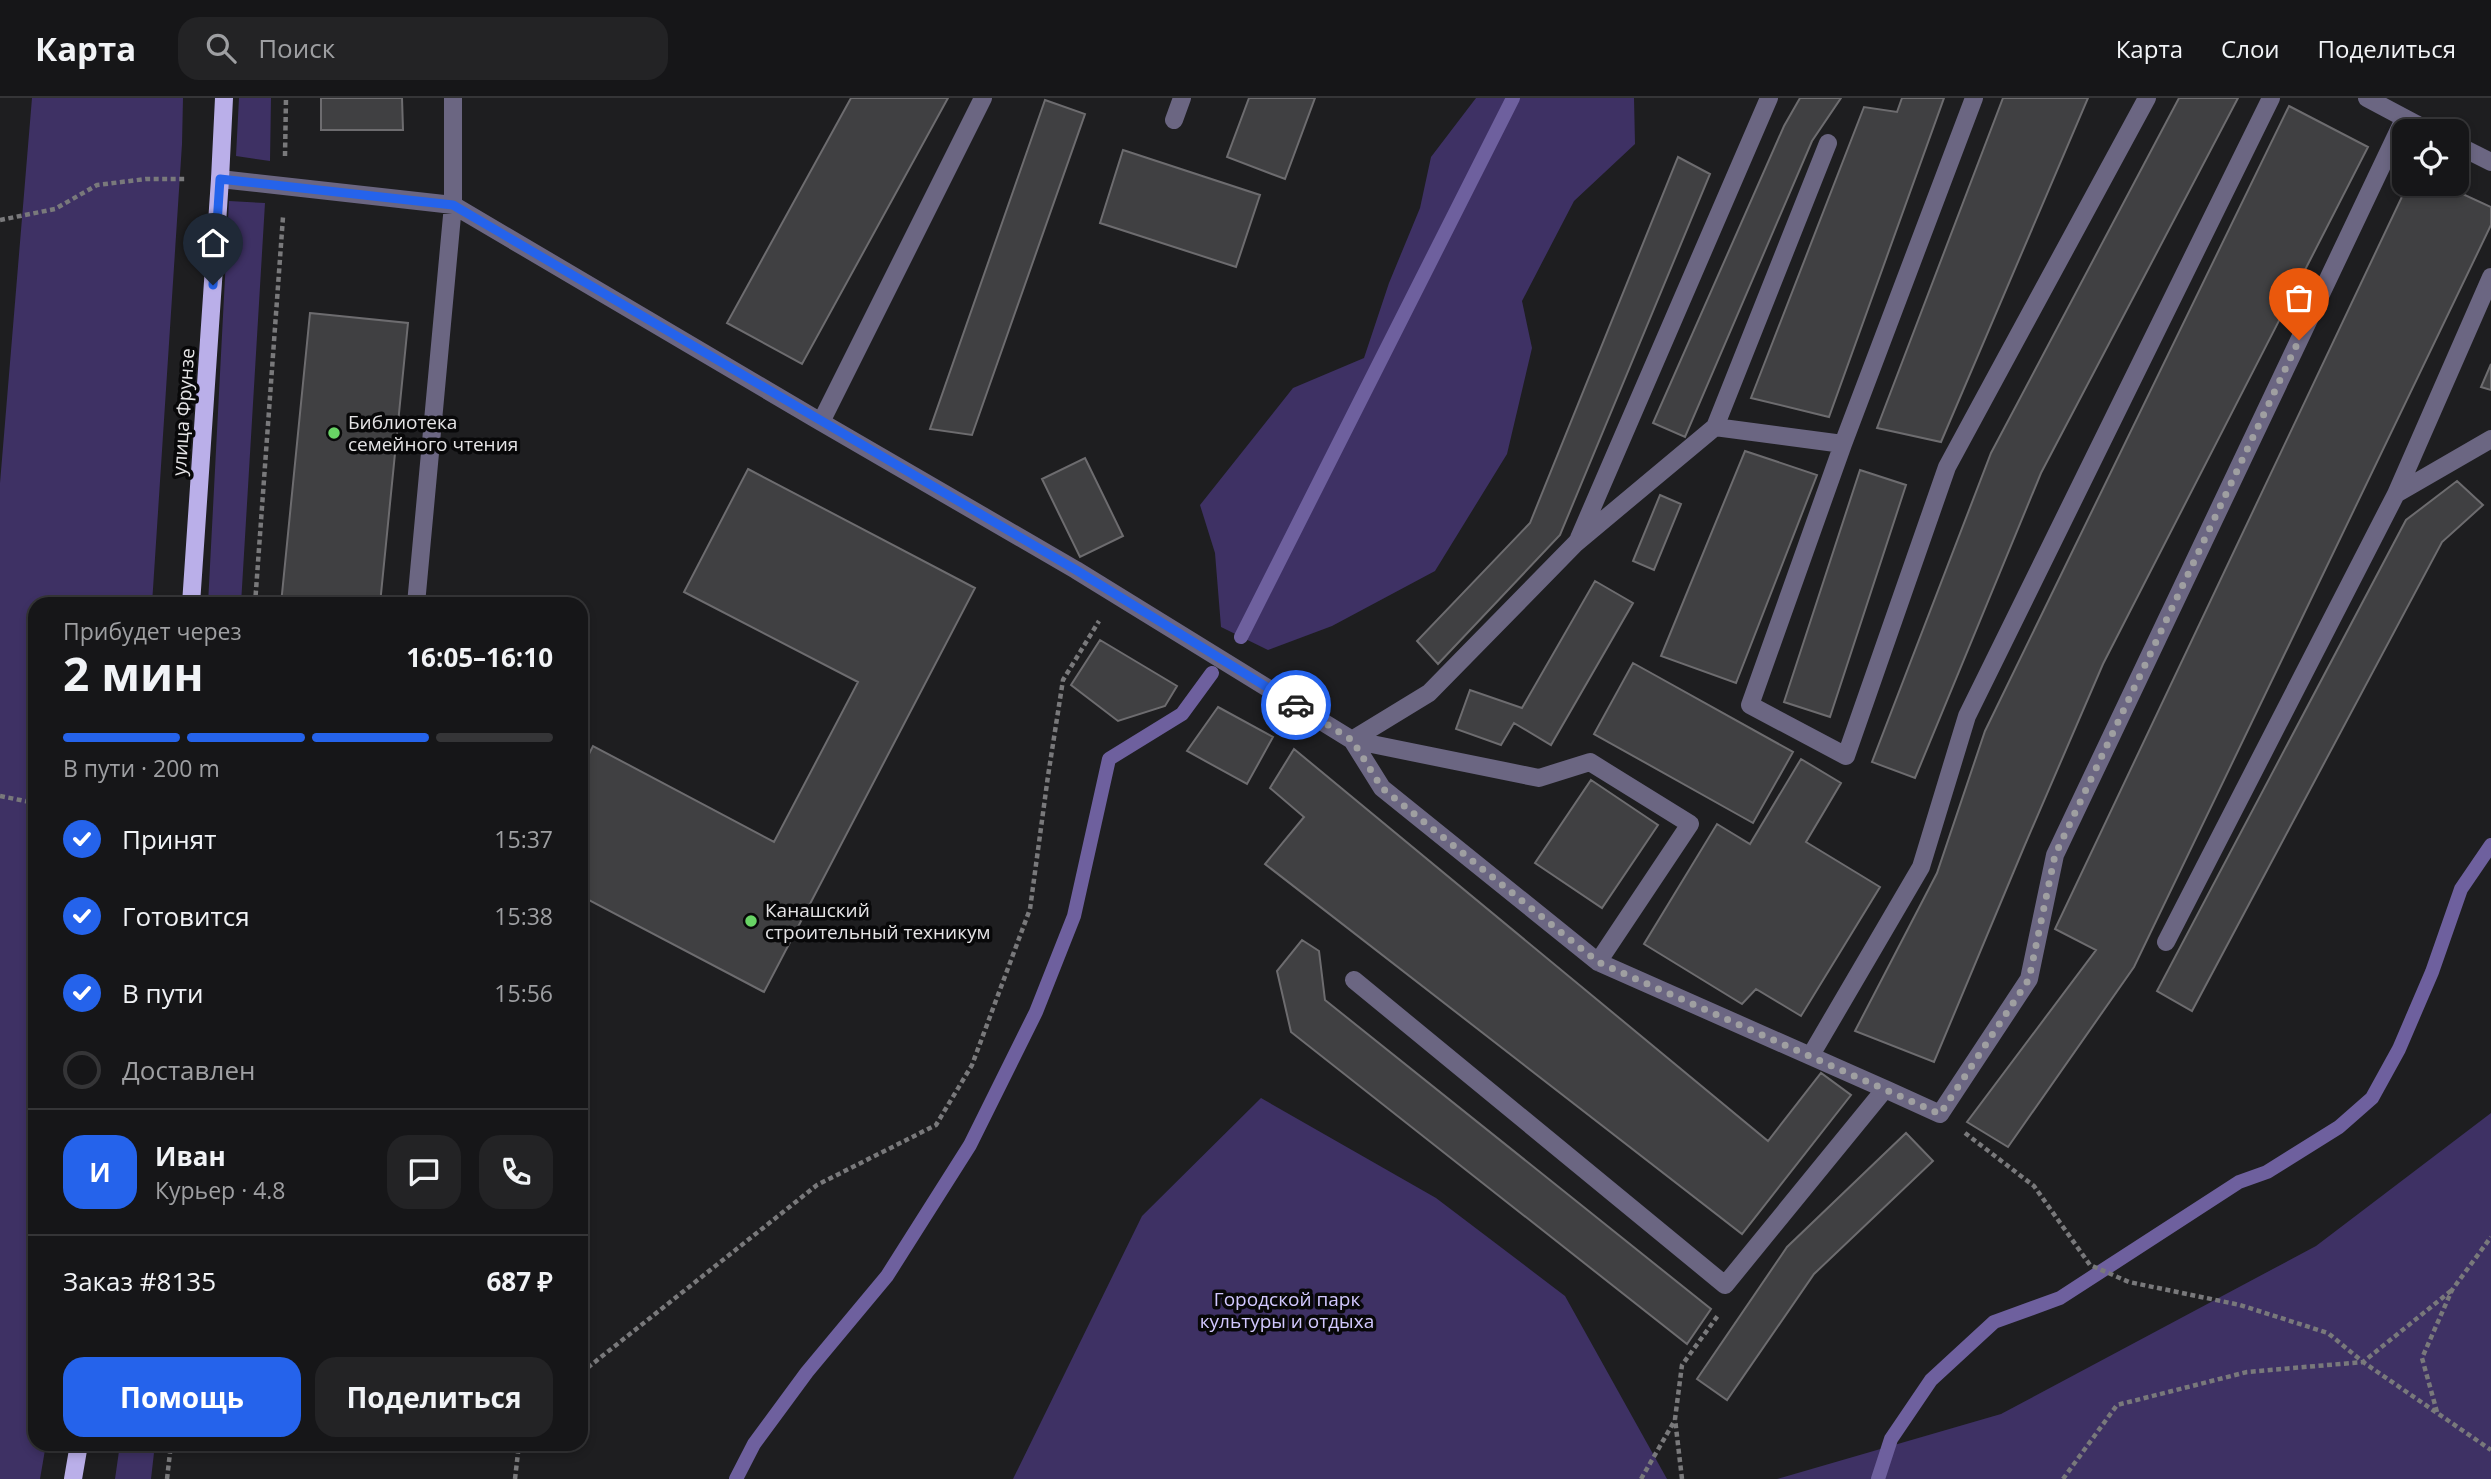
<!DOCTYPE html>
<html lang="ru">
<head>
<meta charset="utf-8">
<style>
  body { margin:0; font-family:"Open Sans",sans-serif; background:#232325; color:#f1f3f6; height:100vh; display:flex; flex-direction:column; font-size:26px; white-space:nowrap }
  * { box-sizing:border-box; margin:0 }
  p { font-size:23px; color:#9e9fa2 }
  .icon { flex:none; width:38px; height:38px; fill:none; stroke:currentColor; stroke-width:2; stroke-linecap:round; stroke-linejoin:round }
  .map { position:relative; flex:1; overflow:hidden }
  .panel { position:absolute; left:28px; top:499px; width:560px; height:854px; display:flex; flex-direction:column; background:#161618; border-radius:21px; box-shadow:0 4px 10px #0003,0 0 0 2px #353537 }
  .panel>* { flex:none }
  .fabs { position:absolute; left:2392px; top:21px; display:grid; gap:14px }
  .fabs a { display:grid; place-items:center; width:77px; height:77px; border-radius:14px; background:#161618; box-shadow:0 4px 10px #0003,0 0 0 2px #353537; font-size:35px }
  .pin { position:absolute; display:grid; place-items:center; width:60px; height:60px; color:#fff; margin:-72px -30px; border-radius:50% 50% 50% 0; rotate:-45deg; box-shadow:0 0 7px #0007 }
  .pin .icon { rotate:45deg }
  .courier { position:absolute; display:grid; place-items:center; width:70px; height:70px; margin:-35px; border:5px solid #2563eb; border-radius:50%; background:#fff; color:#222; box-shadow:0 2px 9px #0007 }
  .headline em { font-style:normal; font-weight:700 }
  .headline div { display:flex; flex-direction:column-reverse }
  .headline { display:flex; align-items:center; justify-content:space-between; height:119px; padding:0 35px }
  h1 { font-size:46px; font-weight:700; line-height:52px }
  .bar { display:grid; grid-template-columns:repeat(4,1fr); gap:10px 7px; align-content:center; height:84px; padding:0 35px }
  .bar i { height:9px; border-radius:5px; background:#353537 }
  .bar .selected { background:#2563eb }
  .bar p { grid-column:span 4 }
  .line { display:flex; align-items:center; gap:18px; padding:0 35px; border-top:2px solid #353537 }
  .line div { flex:1 }
  .round { display:grid; place-items:center; flex:none; width:74px; height:74px; border-radius:21px; background:#232325 }
  ol { padding:0 35px; list-style:none }
  li { display:flex; align-items:center; gap:21px; height:77px }
  li p { margin-inline-start:auto }
  li .icon { padding:7px; border-radius:50%; background:#2563eb; color:#fff; stroke-width:4 }
  li:last-child { color:#9e9fa2 }
  li i { width:38px; height:38px; border:4px solid #353537; border-radius:50% }
  .button { display:flex; gap:14px; margin-top:auto; padding:14px 35px }
  .button a { flex:1; height:80px; border-radius:21px; background:#2563eb; color:#fff; font-size:28px; font-weight:700; line-height:80px; text-align:center }
  .button a+a { background:#232325; color:#f1f3f6 }
  header { display:flex; align-items:center; gap:42px; box-sizing:border-box; height:98px; padding:0 35px; background:#161618; border-bottom:2px solid #353537 }
  header strong { font-size:33px }
  nav { display:flex; gap:38px; margin-inline-start:auto; font-size:24px }
  .search { width:490px; height:63px; background:#232325; display:flex; align-items:center; gap:18px; box-sizing:border-box; padding:0 24px; border-radius:21px; color:#9e9fa2; font-size:26px }
  .map>svg:first-child { display:block }
</style>
</head>
<body>
<header>
<strong>Карта</strong>
<div class="search"><svg class="icon" aria-label="search" viewBox="0 0 24 24"><circle cx="10" cy="10" r="6"/><path d="M15 15l6 6"/></svg>Поиск</div>
<nav><a>Карта</a><a>Слои</a><a>Поделиться</a></nav>
</header>
<div class="map">
<svg width="2491" height="1381" viewBox="0 0 2491 1381">
  <rect width="100%" height="100%" fill="#1e1e20"/>
  <path fill="#3e3164" d="M 32,0 L 183,0 L 182,46 L 152,506 L 35,506 L 35,1346 L 46,1346 L 40,1381 L 0,1381 L 0,385 Z
    M 239,0 L 271,0 L 270,63 L 236,58 Z
    M 1476,0 L 1634,0 L 1635,46 L 1574,103 L 1522,203 L 1532,250 L 1507,356 L 1435,473 L 1332,528 L 1268,552 L 1221,529 L 1215,455 L 1200,407 L 1293,290 L 1364,260 L 1389,185 L 1420,110 L 1431,59 Z
    M 229,103 L 265,105 L 241,506 L 208,506 Z
    M 1261,1000 L 1436,1100 L 1565,1198 L 1667,1381 L 1013,1381 L 1142,1118 Z
    M 2491,1015 L 2491,1381 L 1777,1381 L 2001,1316 L 2316,1148 Z
    M 120,1346 L 155,1346 L 151,1381 L 115,1381 Z"/>
  <g fill="none" stroke-linecap="round" stroke-linejoin="round">
    <path stroke="#6e609e" stroke-width="14" d="M 1241,539 L 1513,0
      M 736,1381 L 754,1346 L 807,1274 L 887,1178 L 970,1047 L 1036,914 L 1074,818 L 1109,661 L 1182,616 L 1212,575
      M 1878,1381 L 1891,1341 L 1931,1282 L 1994,1224 L 2060,1200 L 2239,1084 L 2267,1074 L 2339,1029 L 2372,1000 L 2399,951 L 2432,874 L 2461,791 L 2491,747"/>
  </g>
  <path fill="#404042" stroke="#6d6c6f" stroke-width="2" d="M 321,0 L 402,0 L 403,32 L 321,32 Z
    M 851,0 L 948,0 L 802,266 L 727,225 Z
    M 1249,0 L 1315,0 L 1285,81 L 1227,59 Z
    M 1800,0 L 1841,0 L 1812,43 L 1685,339 L 1653,325 L 1784,28 Z
    M 1902,0 L 1944,0 L 1829,319 L 1751,300 L 1864,9 L 1897,14 Z
    M 2003,0 L 2088,0 L 1941,344 L 1877,330 Z
    M 2179,0 L 2238,0 L 2041,375 L 1915,680 L 1872,664 L 1991,355 Z
    M 1045,2 L 1085,16 L 972,337 L 930,331 Z
    M 2289,8 L 2368,49 L 2103,566 L 2024,749 L 1934,964 L 1855,933 L 1937,775 L 1985,633 Z
    M 1123,52 L 1260,97 L 1236,169 L 1100,125 Z
    M 1678,59 L 1710,76 L 1560,437 L 1438,566 L 1417,543 L 1530,425 Z
    M 2408,86 L 2441,86 L 2491,109 L 2491,127 L 2134,869 L 2008,1049 L 1967,1024 L 2096,852 L 2055,831 Z
    M 310,215 L 408,225 L 380,506 L 281,506 Z
    M 2491,266 L 2491,292 L 2481,289 Z
    M 1745,353 L 1817,377 L 1736,585 L 1661,558 Z
    M 1085,360 L 1123,438 L 1080,459 L 1042,381 Z
    M 748,371 L 975,490 L 764,894 L 581,798 L 581,672 L 593,648 L 774,744 L 858,584 L 684,494 Z
    M 1860,372 L 1906,387 L 1830,619 L 1784,604 Z
    M 2457,383 L 2483,407 L 2442,444 L 2192,913 L 2157,893 L 2406,422 Z
    M 1660,397 L 1681,406 L 1654,472 L 1633,463 Z
    M 1595,483 L 1633,505 L 1551,647 L 1514,625 L 1501,647 L 1456,631 L 1470,592 L 1522,610 Z
    M 1100,542 L 1177,588 L 1165,608 L 1118,623 L 1071,587 Z
    M 1633,565 L 1793,654 L 1753,725 L 1594,636 Z
    M 1218,609 L 1273,639 L 1247,686 L 1187,653 Z
    M 1294,651 L 1768,1043 L 1821,975 L 1851,997 L 1742,1136 L 1265,766 L 1304,719 L 1270,690 Z
    M 1801,661 L 1841,685 L 1806,744 L 1880,789 L 1801,918 L 1756,891 L 1742,906 L 1644,846 L 1717,726 L 1750,746 Z
    M 1591,682 L 1658,727 L 1602,810 L 1535,765 Z
    M 1302,842 L 1319,853 L 1325,902 L 1711,1211 L 1687,1246 L 1291,934 L 1277,873 Z
    M 1906,1035 L 1933,1063 L 1814,1176 L 1727,1302 L 1697,1281 L 1787,1149 Z"/>
  <g fill="none" stroke-linecap="round" stroke-linejoin="round">
    <path stroke="#79797b" stroke-width="4.5" stroke-dasharray="5 3.5" stroke-linecap="butt" d="M 285,58 L 286,0
      M 0,122 L 55,111 L 97,87 L 146,81 L 187,81
      M 255,506 L 283,119
      M 0,698 L 35,705
      M 1965,1035 L 2034,1088 L 2090,1167 L 2129,1184 L 2240,1207 L 2328,1235 L 2363,1264 L 2491,1352
      M 581,1275 L 817,1087 L 936,1027 L 972,967 L 1030,811 L 1048,678 L 1063,582 L 1099,523
      M 2437,1314 L 2422,1260 L 2452,1192 L 2491,1139
      M 167,1381 L 171,1346
      M 515,1381 L 519,1346
      M 1641,1381 L 1675,1322
      M 1682,1381 L 1675,1321 L 1682,1267 L 1719,1216
      M 2063,1381 L 2117,1307 L 2247,1274 L 2363,1264 L 2452,1192"/>
    <path stroke="#6b6682" stroke-width="18" d="M 1974,0 L 1843,346 L 1750,607 L 1846,658 L 1947,369 L 2147,0
      M 2367,0 L 2429,33
      M 1174,22 L 1182,0
      M 2457,47 L 2491,64
      M 220,81 L 453,107 L 821,324 L 983,0
      M 821,324 L 1076,472 L 1352,642 L 1539,680 L 1590,664 L 1690,726 L 1598,864
      M 1715,329 L 1843,346
      M 2396,396 L 2491,179
      M 1579,440 L 1769,0
      M 416,506 L 453,107 L 453,0
      M 1352,642 L 1382,690 L 1598,864 L 1885,991 L 1725,1187 L 1354,882
      M 1352,642 L 1429,595 L 1576,445 L 1715,329 L 1828,45
      M 2166,844 L 2396,396 L 2491,341
      M 1811,957 L 1921,769 L 1967,618 L 2271,0
      M 1885,991 L 1940,1016 L 2029,881 L 2055,757 L 2404,21"/>
    <path stroke="#baafe9" stroke-width="18" d="M 191,506 L 220,81 L 224,0
      M 73,1381 L 79,1346"/>
  </g>
  <g fill="none" stroke-linecap="round" stroke-linejoin="round">
    <path stroke="#9f9fa1" stroke-width="7" stroke-dasharray="0 12.6" d="M 1296,607 L 1352,642 L 1382,690 L 1598,864 L 1940,1016 L 2029,881 L 2055,757 L 2299,242"/>
    <path stroke="#2563eb" stroke-width="9" d="M 213,187 L 220,81 L 453,107 L 1076,472 L 1296,607"/>
  </g>
  <g fill="#68d465" stroke="#080809" stroke-width="2.5">
    <circle cx="334" cy="335" r="7"/>
    <circle cx="751" cy="823" r="7"/>
  </g>
  <g text-anchor="middle" dominant-baseline="central" stroke-width="7" stroke-linejoin="round" paint-order="stroke">
    <g font-size="19" fill="#e5e4e6" stroke="#080809">
      <text transform="translate(183 314) rotate(-86)">улица Фрунзе</text>
    </g>
    <g font-size="19" fill="#e5e4e6" stroke="#080809" text-anchor="start">
      <text x="348" y="324">Библиотека<tspan x="348" dy="22">семейного чтения</tspan></text>
      <text x="765" y="812">Канашский<tspan x="765" dy="22">строительный техникум</tspan></text>
    </g>
    <g font-size="19" fill="#d2c8ff" stroke="#080809">
      <text x="1287" y="1201">Городской парк<tspan x="1287" dy="22">культуры и отдыха</tspan></text>
    </g>
  </g>
</svg>
<div class="fabs">
<a><svg class="icon" aria-label="locate" viewBox="0 0 24 24"><circle cx="12" cy="12" r="6"/><path d="M12 2v4M12 18v4M2 12h4M18 12h4"/></svg></a>
</div>
<div class="pin" style="left:2299px;top:242px;background:#ea580c"><svg class="icon" aria-label="bag" viewBox="0 0 24 24"><path d="M5 8h14l-1 12H6zM9 8a3 3 0 0 1 6 0"/></svg></div>
<div class="pin" style="left:213px;top:187px;background:#1f2937"><svg class="icon" aria-label="home" viewBox="0 0 24 24"><path d="M3 11l9-7 9 7M6 9v11h12V9"/></svg></div>
<div class="courier" style="left:1296px;top:607px"><svg class="icon" aria-label="car" viewBox="0 0 24 24"><path d="M5 17H2v-5l4-1 3-4h7l3 4 3 1v5h-3M9 17h6M6 11h13"/><circle cx="7" cy="17" r="2"/><circle cx="17" cy="17" r="2"/></svg></div>
<section class="panel">
<div class="headline"><div><h1>2 мин</h1><p>Прибудет через</p></div><em>16:05–16:10</em></div>
<div class="bar"><i class="selected"></i><i class="selected"></i><i class="selected"></i><i></i><p>В пути · 200 m</p></div>
<ol>
<li><svg class="icon" aria-label="check" viewBox="0 0 24 24"><path d="M5 12l5 5 9-10"/></svg>Принят<p>15:37</p></li>
<li><svg class="icon" aria-label="check" viewBox="0 0 24 24"><path d="M5 12l5 5 9-10"/></svg>Готовится<p>15:38</p></li>
<li><svg class="icon" aria-label="check" viewBox="0 0 24 24"><path d="M5 12l5 5 9-10"/></svg>В пути<p>15:56</p></li>
<li><i></i>Доставлен</li>
</ol>
<div class="line" style="height:126px"><b class="round" style="background:#2563eb;color:#fff">И</b><div><b>Иван</b><p>Курьер · 4.8</p></div><a class="round"><svg class="icon" aria-label="chat" viewBox="0 0 24 24"><path d="M4 5h16v11H9l-5 4z"/></svg></a><a class="round"><svg class="icon" aria-label="phone" viewBox="0 0 24 24"><path d="M5 4h4l2 5-3 2q2 4 5 5l2-3 5 2v4C11 20 4 13 5 4z"/></svg></a></div>
<div class="line" style="height:91px"><div>Заказ #8135</div><b>687 ₽</b></div>
<div class="button"><a>Помощь</a><a>Поделиться</a></div>
</section>
</div>
</body>
</html>
